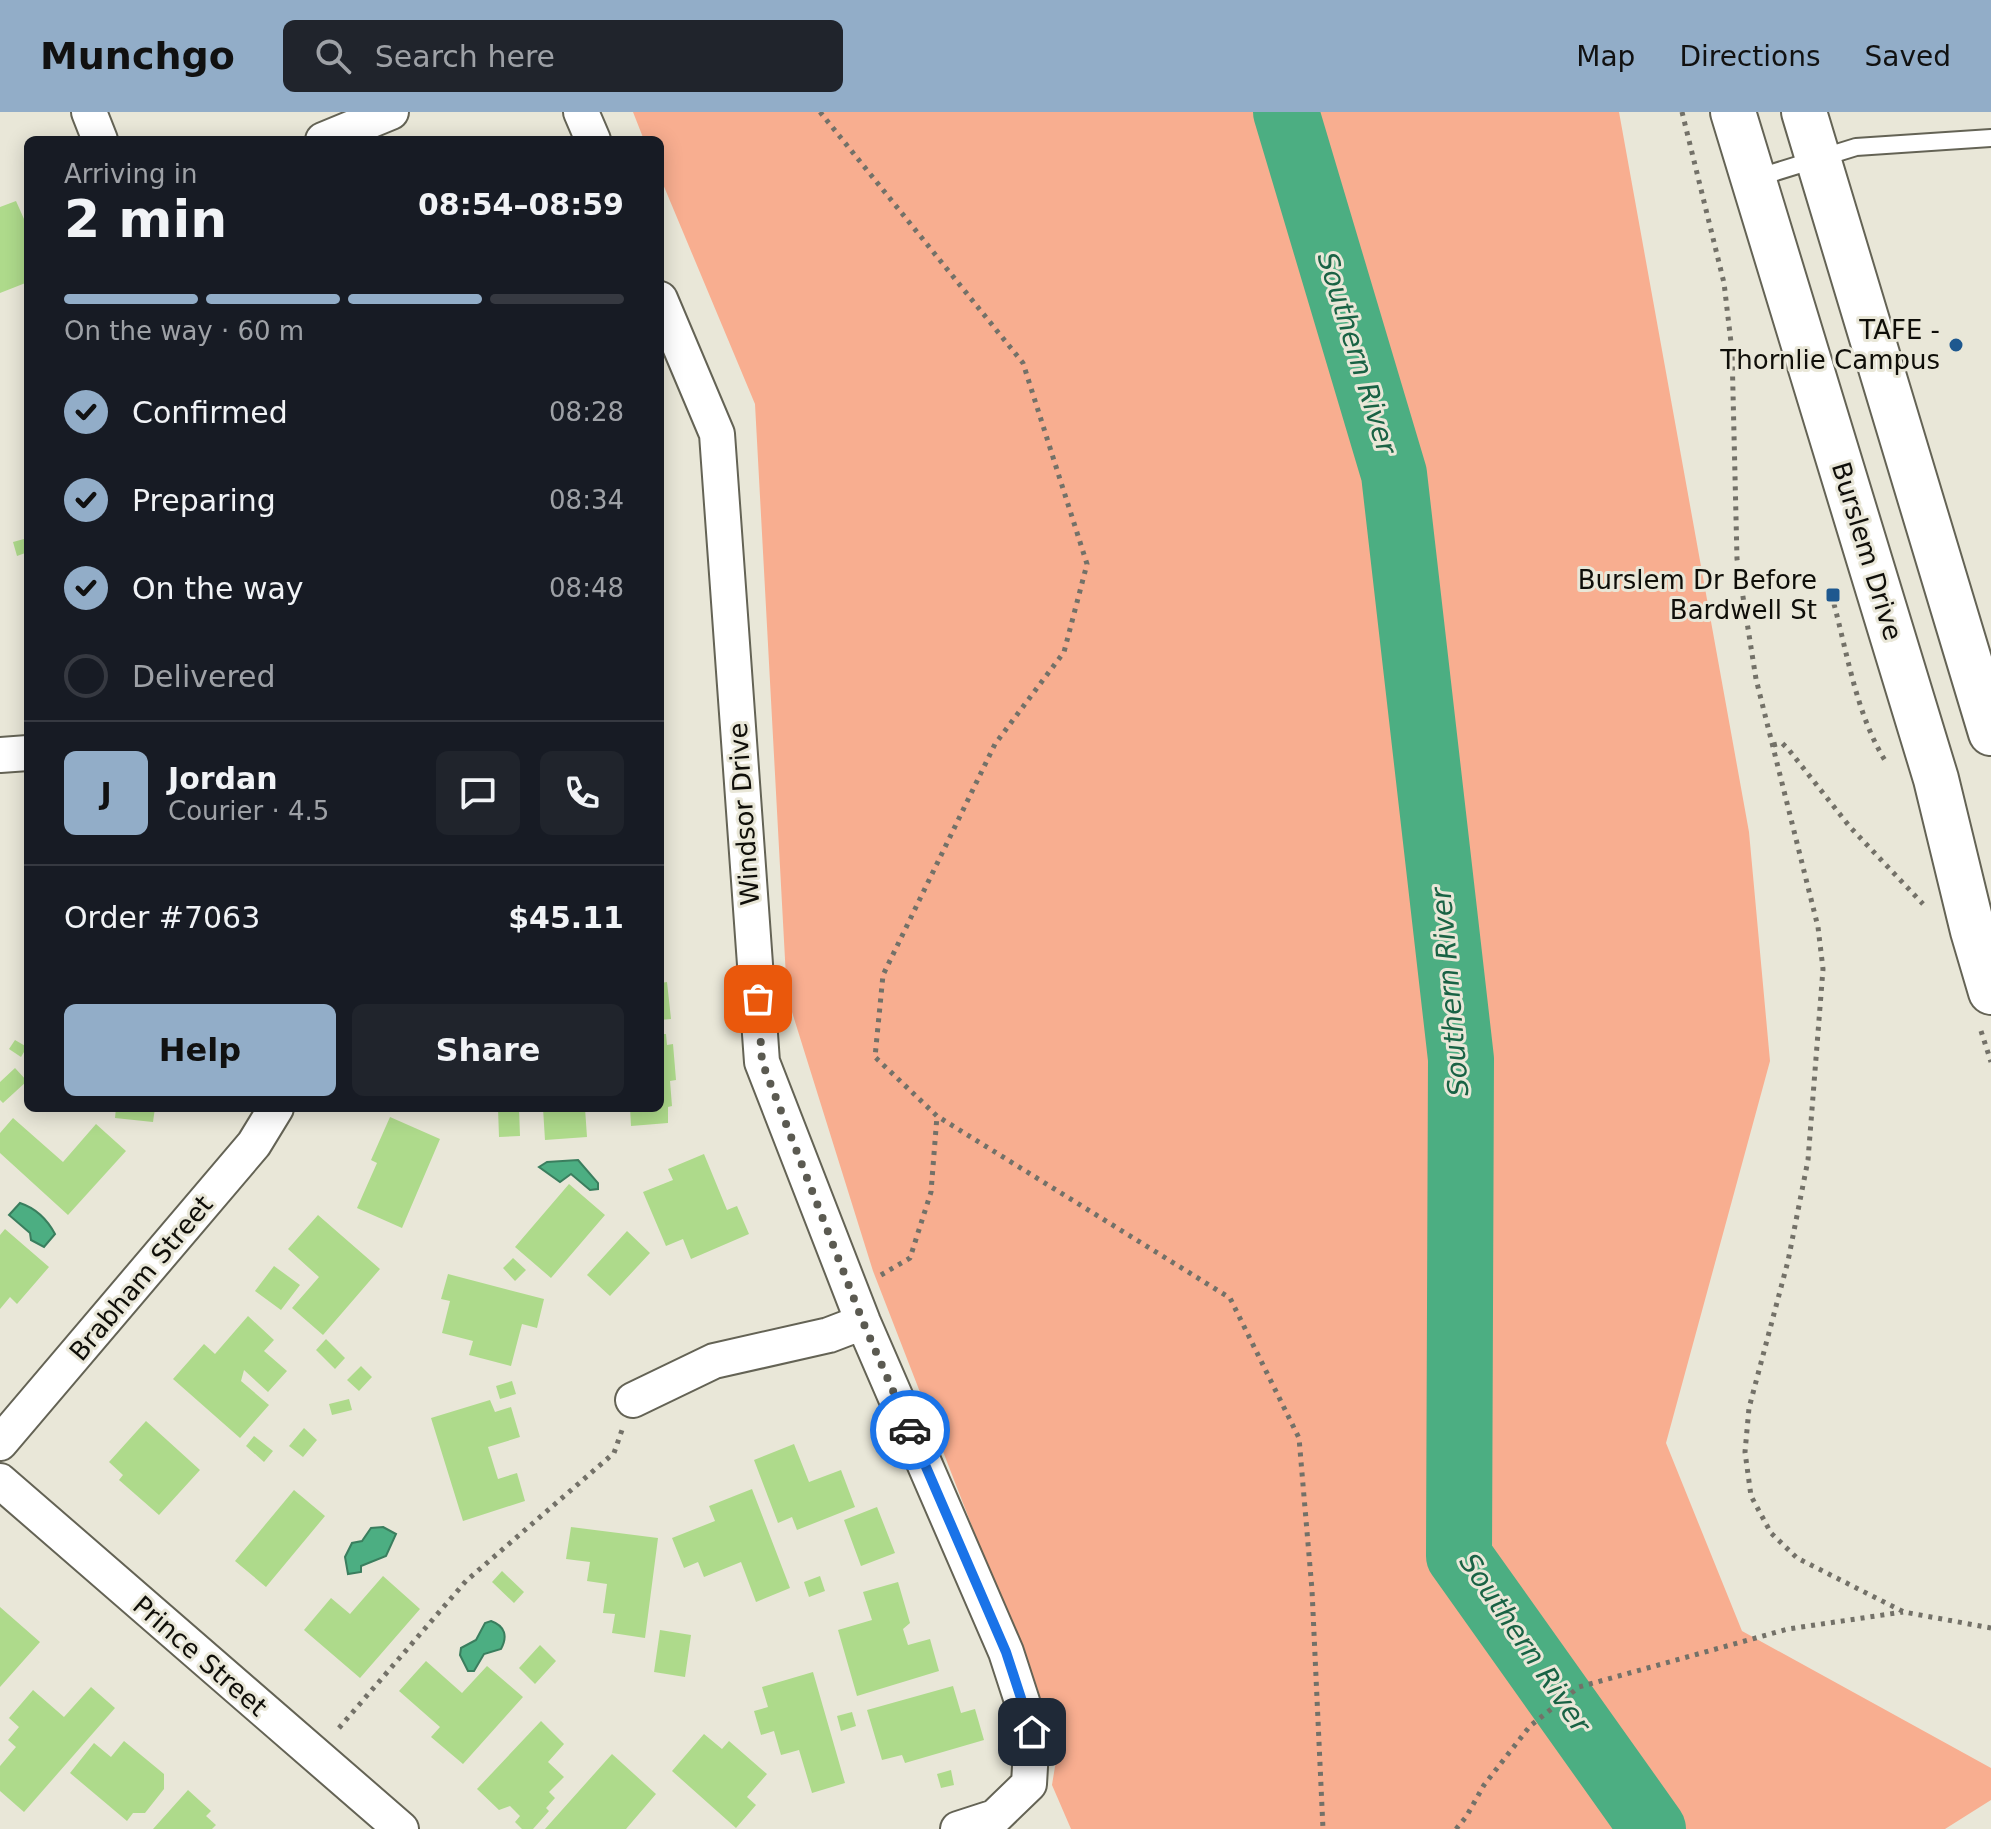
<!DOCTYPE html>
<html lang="en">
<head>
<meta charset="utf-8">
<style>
  body { margin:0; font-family:"DejaVu Sans",sans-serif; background:#20242c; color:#f1f3f6; height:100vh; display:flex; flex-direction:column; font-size:30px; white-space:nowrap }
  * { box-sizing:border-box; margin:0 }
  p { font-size:26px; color:#9ea1a6 }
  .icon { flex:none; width:44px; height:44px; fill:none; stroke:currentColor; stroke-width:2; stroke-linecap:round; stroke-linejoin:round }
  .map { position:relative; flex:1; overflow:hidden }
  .panel { position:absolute; left:24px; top:24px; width:640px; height:976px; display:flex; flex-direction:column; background:#171b24; border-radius:12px; box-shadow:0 4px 20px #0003 }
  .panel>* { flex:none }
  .pin { position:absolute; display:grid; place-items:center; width:68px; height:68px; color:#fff; margin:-34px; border-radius:16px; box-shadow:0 4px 12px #0006 }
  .courier { position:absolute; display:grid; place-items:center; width:80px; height:80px; margin:-40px; border:6px solid #1a73e8; border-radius:50%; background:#fff; color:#222; box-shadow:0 2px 10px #0007 }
  .headline em { font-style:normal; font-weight:700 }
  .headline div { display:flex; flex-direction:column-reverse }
  .headline { display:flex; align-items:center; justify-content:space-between; height:136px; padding:0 40px }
  h1 { font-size:52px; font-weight:700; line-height:60px }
  .bar { display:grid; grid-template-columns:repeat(4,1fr); gap:12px 8px; align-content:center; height:96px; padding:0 40px }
  .bar i { height:10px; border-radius:6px; background:#363941 }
  .bar .active { background:#92adc8 }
  .bar p { grid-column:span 4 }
  .line { display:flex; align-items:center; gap:20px; padding:0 40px; border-top:2px solid #363941 }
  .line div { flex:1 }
  .round { display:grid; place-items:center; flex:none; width:84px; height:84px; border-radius:12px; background:#20242c }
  ol { padding:0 40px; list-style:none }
  li { display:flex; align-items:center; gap:24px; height:88px }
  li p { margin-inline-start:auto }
  li .icon { padding:8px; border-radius:50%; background:#92adc8; color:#111; stroke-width:4 }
  li:last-child { color:#9ea1a6 }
  li i { width:44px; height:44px; border:4px solid #363941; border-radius:50% }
  .primary-button { display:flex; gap:16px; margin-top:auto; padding:16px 40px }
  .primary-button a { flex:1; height:92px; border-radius:12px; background:#92adc8; color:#111; font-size:32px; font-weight:700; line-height:92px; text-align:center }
  .primary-button a+a { background:#20242c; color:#f1f3f6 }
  header { display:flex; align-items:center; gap:48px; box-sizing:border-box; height:112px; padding:0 40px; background:#92adc8; color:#111 }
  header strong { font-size:38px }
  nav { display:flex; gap:44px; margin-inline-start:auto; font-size:28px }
  .search { width:560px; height:72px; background:#20242c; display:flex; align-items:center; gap:20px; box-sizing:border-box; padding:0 28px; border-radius:12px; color:#9ea1a6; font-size:30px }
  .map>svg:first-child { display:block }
</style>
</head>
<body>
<header>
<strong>Munchgo</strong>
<div class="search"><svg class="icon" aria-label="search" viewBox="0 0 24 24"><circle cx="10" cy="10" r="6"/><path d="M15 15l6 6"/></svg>Search here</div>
<nav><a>Map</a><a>Directions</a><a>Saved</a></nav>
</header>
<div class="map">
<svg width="1991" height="1717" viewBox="0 0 1991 1717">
  <rect width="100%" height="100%" fill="#e9e7d8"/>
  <path fill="#f8ae90" d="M 633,0 L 1619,0 L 1749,720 L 1770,949 L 1666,1331 L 1742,1519 L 1991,1656 L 1991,1688 L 1945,1717 L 1071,1717 L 1052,1673 L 1058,1636 L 873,1159 L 787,884 L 755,292 L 660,65 L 660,28 L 644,28 Z"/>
  <path fill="#4cae82" stroke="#3a7e5e" stroke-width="2" d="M 578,1048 L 598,1071 L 598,1077 L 590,1078 L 571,1062 L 560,1070 L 539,1055 L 547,1050 Z
    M 20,1091 C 35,1096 47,1107 55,1122 L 44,1135 L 31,1128 L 30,1121 L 9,1103 Z
    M 383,1415 L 396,1422 L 386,1444 L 361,1454 L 361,1460 L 348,1462 L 345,1445 L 352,1431 L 362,1429 L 371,1416 Z
    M 491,1509 C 505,1514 508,1524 501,1537 L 484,1542 L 474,1559 L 468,1559 L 460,1543 L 461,1536 L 476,1528 L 485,1511 Z"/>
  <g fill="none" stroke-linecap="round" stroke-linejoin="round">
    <path stroke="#4cae82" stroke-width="66" d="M 1286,0 L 1394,362 L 1461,947 L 1459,1444 L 1653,1717"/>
  </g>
  <path fill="#aeda8b" d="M 16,89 L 28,116 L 28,170 L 0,181 L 0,95 Z
    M 24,427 L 28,440 L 17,444 L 13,430 Z
    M 667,870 L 671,907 L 660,908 L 660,871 Z
    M 660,922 L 666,922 L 667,933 L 673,932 L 676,968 L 670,969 L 672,994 L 668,995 L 668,1011 L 631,1014 L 630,996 L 660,996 Z
    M 15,928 L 27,935 L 21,945 L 9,937 Z
    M 15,956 L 27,969 L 3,991 L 0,988 L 0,970 Z
    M 116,996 L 155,996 L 153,1010 L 115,1006 Z
    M 498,996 L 519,996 L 520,1024 L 499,1025 Z
    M 543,996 L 585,996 L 587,1025 L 545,1028 Z
    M 390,1005 L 440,1027 L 402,1116 L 357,1096 L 377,1051 L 371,1048 Z
    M 13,1006 L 63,1050 L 96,1012 L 126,1039 L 68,1103 L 0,1041 L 0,1021 Z
    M 704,1042 L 727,1098 L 737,1094 L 749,1122 L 691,1147 L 683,1127 L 666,1134 L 643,1080 L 673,1068 L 668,1057 Z
    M 569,1072 L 605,1103 L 551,1166 L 515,1135 Z
    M 318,1103 L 380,1157 L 323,1223 L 292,1196 L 319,1165 L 288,1137 Z
    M 5,1117 L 49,1155 L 17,1192 L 10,1185 L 0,1197 L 0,1123 Z
    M 627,1119 L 650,1141 L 610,1184 L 587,1163 Z
    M 513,1146 L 526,1158 L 515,1169 L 503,1156 Z
    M 274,1154 L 300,1173 L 281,1198 L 255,1179 Z
    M 448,1162 L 544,1187 L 537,1216 L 522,1212 L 511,1254 L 469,1243 L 473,1229 L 442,1221 L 450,1189 L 441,1187 Z
    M 248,1204 L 274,1228 L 264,1239 L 287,1259 L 268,1280 L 244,1258 L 241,1269 L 269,1293 L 240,1326 L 173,1267 L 204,1232 L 215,1242 Z
    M 326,1227 L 345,1246 L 335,1257 L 316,1238 Z
    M 361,1254 L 372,1265 L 359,1279 L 347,1268 Z
    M 512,1269 L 516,1282 L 500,1287 L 496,1274 Z
    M 349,1287 L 352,1298 L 332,1303 L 329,1292 Z
    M 490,1288 L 495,1300 L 511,1295 L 520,1325 L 488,1335 L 498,1367 L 517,1361 L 525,1389 L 463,1409 L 431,1306 Z
    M 146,1309 L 200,1358 L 159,1403 L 119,1368 L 123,1363 L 109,1350 Z
    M 304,1316 L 317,1328 L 303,1345 L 289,1334 Z
    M 254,1324 L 273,1339 L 264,1350 L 246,1334 Z
    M 794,1332 L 809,1370 L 841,1358 L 855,1395 L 797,1418 L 792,1405 L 778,1411 L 754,1348 Z
    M 752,1377 L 790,1476 L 756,1490 L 741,1450 L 704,1465 L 698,1450 L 684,1456 L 672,1426 L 715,1409 L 709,1394 Z
    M 294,1378 L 325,1404 L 266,1475 L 235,1449 Z
    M 877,1395 L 895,1441 L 861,1454 L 844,1408 Z
    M 571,1415 L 658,1426 L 645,1526 L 612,1521 L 615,1502 L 603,1501 L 607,1472 L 587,1469 L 590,1450 L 566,1447 Z
    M 502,1459 L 524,1480 L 514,1491 L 492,1470 Z
    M 383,1464 L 420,1497 L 360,1566 L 304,1518 L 331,1486 L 350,1502 Z
    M 820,1464 L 825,1479 L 809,1485 L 804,1470 Z
    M 898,1470 L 910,1511 L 903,1517 L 908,1533 L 930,1527 L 939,1559 L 857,1584 L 838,1518 L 872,1508 L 863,1480 Z
    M 0,1495 L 40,1530 L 0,1575 Z
    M 660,1518 L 691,1523 L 685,1565 L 654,1560 Z
    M 540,1533 L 556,1549 L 535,1572 L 519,1556 Z
    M 426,1549 L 462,1581 L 487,1554 L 523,1585 L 463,1652 L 431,1625 L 440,1615 L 399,1579 Z
    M 813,1560 L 845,1671 L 812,1681 L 799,1638 L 781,1643 L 774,1619 L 761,1623 L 754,1599 L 768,1595 L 762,1575 Z
    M 953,1574 L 961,1601 L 975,1597 L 984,1628 L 905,1651 L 902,1643 L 882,1648 L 867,1598 Z
    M 91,1575 L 115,1596 L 24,1700 L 0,1679 L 0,1654 L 16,1635 L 8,1628 L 19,1615 L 9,1606 L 33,1578 L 64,1605 Z
    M 852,1600 L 856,1614 L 841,1619 L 837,1604 Z
    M 541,1609 L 564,1632 L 548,1650 L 564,1665 L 549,1680 L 555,1686 L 546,1696 L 549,1699 L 533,1717 L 522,1717 L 515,1710 L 520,1704 L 510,1694 L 499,1698 L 477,1677 Z
    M 704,1622 L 722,1637 L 729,1629 L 767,1662 L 747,1685 L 756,1693 L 736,1716 L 672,1659 Z
    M 124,1629 L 164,1662 L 164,1677 L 145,1701 L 133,1701 L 127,1709 L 70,1661 L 94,1631 L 111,1645 Z
    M 612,1642 L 656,1682 L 626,1717 L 545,1717 Z
    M 951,1658 L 954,1673 L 941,1676 L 937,1662 Z
    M 188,1678 L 211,1699 L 206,1704 L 216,1713 L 212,1717 L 153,1717 Z"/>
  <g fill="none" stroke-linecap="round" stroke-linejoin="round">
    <g stroke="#646355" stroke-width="20">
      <path id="service" d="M 1756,66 L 1856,35 L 1991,26"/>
    </g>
    <g stroke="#646355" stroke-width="38">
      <path id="minor" d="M 89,0 L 100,28
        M 581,0 L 593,28
        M 323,28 L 391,0
        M 660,187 L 717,322 L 762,950 L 863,1210 L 1006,1540 L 1032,1620 L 1029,1672 L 995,1705 L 958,1717
        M 0,643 L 28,641
        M 633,1288 L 714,1249 L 829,1223 L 863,1210
        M 0,1331 L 254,1032 L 276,996
        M 0,1369 L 401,1717"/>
    </g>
    <g stroke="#646355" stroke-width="48">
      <path id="primary" d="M 1733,0 L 1936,667 L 1973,819 L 1991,880
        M 1804,0 L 1991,621"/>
    </g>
    <path stroke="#737168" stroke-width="5" stroke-dasharray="4 6" stroke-linecap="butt" d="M 820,0 L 1023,251 L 1087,452 L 1064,540 L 995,632 L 883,863 L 875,945 L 937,1004 L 1230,1186 L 1299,1326 L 1312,1478 L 1323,1717
      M 1682,0 L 1724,171 L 1732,239 L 1737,447 L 1756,567 L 1818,815 L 1823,857 L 1808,1048 L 1788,1149 L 1749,1296 L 1745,1340 L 1751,1384 L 1771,1421 L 1797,1446 L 1904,1500 L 1991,1516
      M 1834,492 C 1848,545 1857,604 1886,650
      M 1773,633 L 1782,631 L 1789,638 L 1850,715 L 1923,792
      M 1981,919 L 1991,950
      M 881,1163 L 910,1146 L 931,1080 L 937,1004
      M 339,1616 L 466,1469 L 614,1341 L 622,1318
      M 1456,1717 L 1466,1705 L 1484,1673 L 1530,1614 L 1579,1575 L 1788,1517 L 1903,1500"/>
    <use href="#service" stroke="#fff" stroke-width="16"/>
    <use href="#minor" stroke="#fff" stroke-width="34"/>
    <use href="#primary" stroke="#fff" stroke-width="44"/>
  </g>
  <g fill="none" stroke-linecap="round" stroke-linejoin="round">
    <path stroke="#5b5a51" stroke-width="8" stroke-dasharray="0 14.4" d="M 758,887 L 762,950 L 863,1210 L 910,1318"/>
    <path stroke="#1a73e8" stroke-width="10" d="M 910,1318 L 1006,1540 L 1032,1620"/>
  </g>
  <g fill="#1e588f" stroke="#e9e7d8" stroke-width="3">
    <circle cx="1956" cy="233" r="8"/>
    <rect x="1825" y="475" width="16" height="16" rx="4"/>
  </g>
  <g text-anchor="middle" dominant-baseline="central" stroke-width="6" stroke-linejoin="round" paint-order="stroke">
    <g font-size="26" fill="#0f0e09" stroke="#e9e7d8" text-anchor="end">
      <text x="1940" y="218">TAFE -<tspan x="1940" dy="30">Thornlie Campus</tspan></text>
      <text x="1817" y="468">Burslem Dr Before<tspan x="1817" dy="30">Bardwell St</tspan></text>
    </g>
    <g font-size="26" fill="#0f0e09" stroke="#e9e7d8">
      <text transform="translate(1867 439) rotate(73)">Burslem Drive</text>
      <text transform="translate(744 702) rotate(-94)">Windsor Drive</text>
      <text transform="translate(141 1166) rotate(-50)">Brabham Street</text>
      <text transform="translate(200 1544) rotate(41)">Prince Street</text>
    </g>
    <g font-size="28" font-style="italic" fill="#196244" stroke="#e9e7d8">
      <text transform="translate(1357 241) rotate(73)">Southern River</text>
      <text transform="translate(1450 880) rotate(-95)">Southern River</text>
      <text transform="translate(1525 1531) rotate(56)">Southern River</text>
    </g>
  </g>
</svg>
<div class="pin" style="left:758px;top:887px;background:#ea580c"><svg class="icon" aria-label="bag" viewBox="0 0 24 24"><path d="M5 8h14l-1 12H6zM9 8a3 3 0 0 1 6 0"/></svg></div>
<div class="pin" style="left:1032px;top:1620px;background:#1f2937"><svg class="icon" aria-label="home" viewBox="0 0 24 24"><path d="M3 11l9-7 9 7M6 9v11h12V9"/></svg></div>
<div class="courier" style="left:910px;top:1318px"><svg class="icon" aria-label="car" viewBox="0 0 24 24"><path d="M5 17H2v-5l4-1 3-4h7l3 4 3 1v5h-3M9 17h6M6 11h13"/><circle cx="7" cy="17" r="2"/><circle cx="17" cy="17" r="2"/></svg></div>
<section class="panel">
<div class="headline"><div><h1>2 min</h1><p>Arriving in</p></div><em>08:54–08:59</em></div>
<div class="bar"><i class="active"></i><i class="active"></i><i class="active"></i><i></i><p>On the way · 60 m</p></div>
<ol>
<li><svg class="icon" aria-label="check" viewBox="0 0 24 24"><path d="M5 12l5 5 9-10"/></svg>Confirmed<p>08:28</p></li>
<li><svg class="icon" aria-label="check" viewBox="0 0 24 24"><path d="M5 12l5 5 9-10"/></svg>Preparing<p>08:34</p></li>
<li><svg class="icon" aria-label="check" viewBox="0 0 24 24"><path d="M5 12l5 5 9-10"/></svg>On the way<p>08:48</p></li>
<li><i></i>Delivered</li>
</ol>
<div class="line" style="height:144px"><b class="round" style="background:#92adc8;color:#111">J</b><div><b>Jordan</b><p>Courier · 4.5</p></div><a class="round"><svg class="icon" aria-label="chat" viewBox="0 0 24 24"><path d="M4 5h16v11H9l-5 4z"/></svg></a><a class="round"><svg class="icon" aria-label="phone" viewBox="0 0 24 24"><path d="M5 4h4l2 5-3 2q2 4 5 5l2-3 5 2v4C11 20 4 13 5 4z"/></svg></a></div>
<div class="line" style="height:104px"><div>Order #7063</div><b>$45.11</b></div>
<div class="primary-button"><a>Help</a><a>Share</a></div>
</section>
</div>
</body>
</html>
